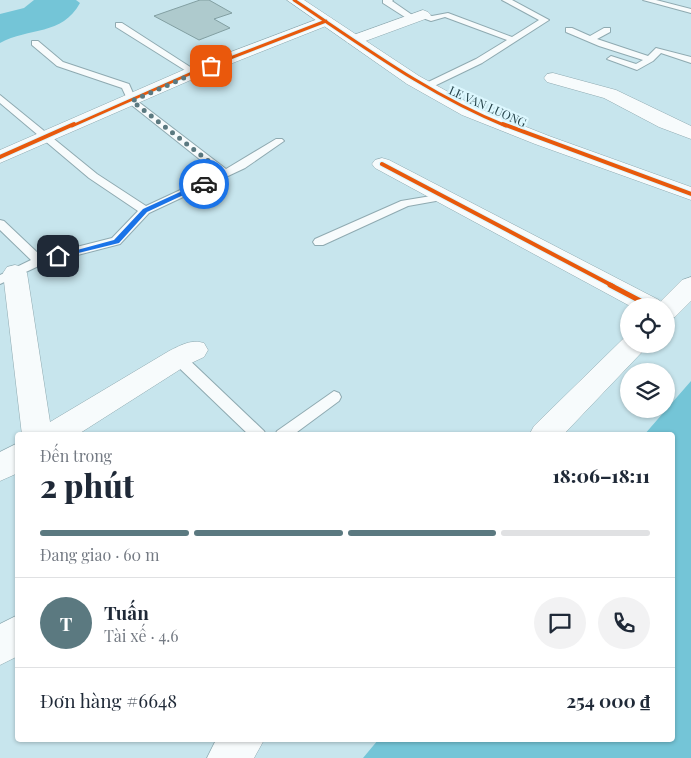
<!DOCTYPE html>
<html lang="vi">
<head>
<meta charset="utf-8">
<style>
  body { margin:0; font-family:"Playfair Display",serif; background:#f2f2f3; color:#1f2937; height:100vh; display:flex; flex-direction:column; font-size:19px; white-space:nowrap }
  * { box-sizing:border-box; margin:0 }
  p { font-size:16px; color:#747a83 }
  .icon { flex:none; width:28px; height:28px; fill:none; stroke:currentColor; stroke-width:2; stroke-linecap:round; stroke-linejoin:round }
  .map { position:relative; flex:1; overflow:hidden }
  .side { position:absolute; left:15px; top:432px; width:660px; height:310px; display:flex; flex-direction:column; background:#fff; border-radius:5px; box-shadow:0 1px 4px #0004 }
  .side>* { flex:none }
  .fabs { position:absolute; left:620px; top:298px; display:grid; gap:10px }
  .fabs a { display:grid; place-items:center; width:55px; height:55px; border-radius:50%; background:#fff; box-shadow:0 1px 4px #0004; font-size:25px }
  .pin { position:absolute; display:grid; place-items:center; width:42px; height:42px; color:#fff; margin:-21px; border-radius:10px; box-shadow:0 2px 8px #0006 }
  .courier { position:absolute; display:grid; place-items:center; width:50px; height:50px; margin:-25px; border:4px solid #1a73e8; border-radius:50%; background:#fff; color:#222; box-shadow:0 1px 6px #0007 }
  .head em { font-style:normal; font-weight:800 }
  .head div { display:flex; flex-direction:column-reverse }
  .head { display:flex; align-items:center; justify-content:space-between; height:85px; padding:0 25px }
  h1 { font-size:32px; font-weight:800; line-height:38px }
  .bar { display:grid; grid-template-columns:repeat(4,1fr); gap:8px 5px; align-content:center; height:60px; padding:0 25px }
  .bar i { height:6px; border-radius:4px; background:#e0e1e3 }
  .bar .on { background:#5b7980 }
  .bar p { grid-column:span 4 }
  .line { display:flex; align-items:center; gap:12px; padding:0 25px; border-top:1px solid #e0e1e3 }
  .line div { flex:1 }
  .round { display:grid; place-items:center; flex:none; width:52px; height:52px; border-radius:26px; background:#f2f2f3 }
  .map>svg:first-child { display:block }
</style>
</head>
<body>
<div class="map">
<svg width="691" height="758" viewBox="0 0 691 758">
  <rect width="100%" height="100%" fill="#c7e5ed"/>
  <path fill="#74c5d7" d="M 34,0 L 76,0 L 80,3 C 62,36 29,27 0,43 L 0,14 L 24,8 Z
    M 691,381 L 691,758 L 363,758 L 378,740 L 672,740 L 672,435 L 644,435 Z"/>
  <path fill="#aecacd" stroke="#829fa2" d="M 200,0 L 209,0 L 232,13 L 214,19 L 230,28 L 199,40 L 154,16 Z"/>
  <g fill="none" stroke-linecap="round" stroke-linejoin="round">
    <g stroke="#8faab1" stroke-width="2">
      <path id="lane" d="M 383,0 L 393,0 L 392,1 L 418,19 L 411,21 L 383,3 Z
        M 502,0 L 512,0 L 549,20 L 482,63 L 428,89 L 422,89 L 422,85 L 476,59 L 507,40 L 445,17 L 431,21 L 420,17 L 420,13 L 432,16 L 448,13 L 512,37 L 539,20 Z
        M 643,0 L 656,0 L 691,9 L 691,13 Z
        M 116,23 L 122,23 L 198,72 L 191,74 L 116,27 Z
        M 566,28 L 572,28 L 590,36 L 604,28 L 610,28 L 610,32 L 597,39 L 648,56 L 656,48 L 691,57 L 691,63 L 661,53 L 653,61 L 637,70 L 607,59 L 611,56 L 636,64 L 643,60 L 599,46 L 566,32 Z
        M 32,41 L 38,41 L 63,62 L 129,84 L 136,100 L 226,169 L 276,139 L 282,139 L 284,141 L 245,168 L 149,213 L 120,244 L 43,264 L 0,284 L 0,275 L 31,260 L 0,230 L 0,220 L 4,221 L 41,256 L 112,238 L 138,211 L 89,178 L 0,103 L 0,95 L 97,174 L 146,206 L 217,173 L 129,103 L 122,88 L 57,66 L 32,45 Z
        M 443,194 L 448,197 L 447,199 L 408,206 L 323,245 L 315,245 L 313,242 L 315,239 L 401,201 Z
        M 178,353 L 183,354 L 264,431 L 266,435 L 249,435 L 173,362 L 171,358 L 173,354 Z
        M 334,391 L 339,393 L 341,397 L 339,401 L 293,435 L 275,435 L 277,431 Z"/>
    </g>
    <g stroke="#8faab1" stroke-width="1">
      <path id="street" d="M 423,10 L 428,12 L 431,15 L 428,18 L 360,43 L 348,43 L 346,40 L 348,37 Z
        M 326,16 L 331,18 L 334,21 L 331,24 L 200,76 L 0,163 L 0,150 L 188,68 Z
        M 553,73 L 616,90 L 691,126 L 691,139 L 659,127 L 604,98 L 547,82 L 544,78 L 547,74 Z
        M 382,158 L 389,160 L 659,300 L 663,306 L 630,306 L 375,168 L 372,164 L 375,160 Z
        M 15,265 L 23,267 L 27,273 L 50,422 L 169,351 C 181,345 191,339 204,343 L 208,350 L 204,357 L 187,365 L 77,435 L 22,435 L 3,273 L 7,267 Z
        M 18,443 L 18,473 L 0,481 L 0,452 Z
        M 18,615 L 18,656 L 0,665 L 0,624 Z"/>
    </g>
    <g stroke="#8faab1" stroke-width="1">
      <path id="secondary" d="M 287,0 L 304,0 L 419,76 L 476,107 L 549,136 L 691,187 L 691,200 L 535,144 L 462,115 L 407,84 Z
        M 691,277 L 691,301 L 675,317 L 666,320 L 666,306 L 656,306 L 682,280 Z
        M 629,336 L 629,344 L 647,344 L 643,351 L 563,435 L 529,435 L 534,426 L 625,337 Z
        M 216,740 L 264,740 L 254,758 L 207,758 Z"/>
    </g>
    <use href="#lane" fill="#f7fbfc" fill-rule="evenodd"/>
    <use href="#street" fill="#f7fbfc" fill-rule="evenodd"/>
    <use href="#secondary" fill="#f7fbfc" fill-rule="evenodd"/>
    <g stroke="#dcf7fe" stroke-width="5">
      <path id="cycleway-far2" d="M 294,0 C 363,46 429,95 506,126
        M 72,126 L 194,72 L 326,21"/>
    </g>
    <g stroke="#dcf7fe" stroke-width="6">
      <path id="cycleway-far1" d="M 503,124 L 691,194
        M 0,157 L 74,124
        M 382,164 L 613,286"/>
    </g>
    <g stroke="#dcf7fe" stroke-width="8">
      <path id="cycleway" d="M 610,285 L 650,306"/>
    </g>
    <use href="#cycleway-far2" stroke="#e8590c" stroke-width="3"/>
    <use href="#cycleway-far1" stroke="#e8590c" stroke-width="4"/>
    <use href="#cycleway" stroke="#e8590c" stroke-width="5"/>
  </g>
  <path fill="#1a73e8" d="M 202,182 L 207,184 L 147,212 L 119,243 L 58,258 L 55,256 L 114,240 L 143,209 Z"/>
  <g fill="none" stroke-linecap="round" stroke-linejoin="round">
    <path stroke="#5b7980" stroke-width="5" stroke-dasharray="0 9" d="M 204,184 L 225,174 L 132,101 L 211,66"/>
  </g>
  <g text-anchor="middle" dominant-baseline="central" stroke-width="4.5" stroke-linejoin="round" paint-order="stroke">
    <g font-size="12" fill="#213f46" stroke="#dcf7fe">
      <text transform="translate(488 106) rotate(24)">LE VAN LUONG</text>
    </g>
  </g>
</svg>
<div class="fabs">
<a><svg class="icon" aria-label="locate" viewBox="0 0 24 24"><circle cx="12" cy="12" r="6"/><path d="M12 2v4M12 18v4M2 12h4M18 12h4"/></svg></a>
<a><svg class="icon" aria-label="layers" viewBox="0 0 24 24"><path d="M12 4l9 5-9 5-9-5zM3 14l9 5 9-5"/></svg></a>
</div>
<div class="pin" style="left:211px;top:66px;background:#ea580c"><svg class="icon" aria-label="bag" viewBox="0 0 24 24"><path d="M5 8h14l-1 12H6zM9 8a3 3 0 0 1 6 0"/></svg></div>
<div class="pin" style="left:58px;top:256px;background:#1f2937"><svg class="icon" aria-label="home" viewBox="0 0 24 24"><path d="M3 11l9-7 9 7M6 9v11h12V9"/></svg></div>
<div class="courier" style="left:204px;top:184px"><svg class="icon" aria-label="car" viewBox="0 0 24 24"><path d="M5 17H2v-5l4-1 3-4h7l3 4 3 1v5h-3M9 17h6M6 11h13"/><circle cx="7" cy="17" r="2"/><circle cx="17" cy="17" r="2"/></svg></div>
<section class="side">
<div class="head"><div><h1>2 phút</h1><p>Đến trong</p></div><em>18:06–18:11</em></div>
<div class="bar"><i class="on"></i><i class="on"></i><i class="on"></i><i></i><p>Đang giao · 60 m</p></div>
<div class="line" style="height:90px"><b class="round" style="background:#5b7980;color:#fff">T</b><div><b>Tuấn</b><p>Tài xế · 4.6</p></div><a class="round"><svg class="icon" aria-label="chat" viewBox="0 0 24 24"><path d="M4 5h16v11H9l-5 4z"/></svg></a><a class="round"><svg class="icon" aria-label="phone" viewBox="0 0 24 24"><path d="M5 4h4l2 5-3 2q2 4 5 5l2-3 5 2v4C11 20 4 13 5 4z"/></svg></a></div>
<div class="line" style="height:65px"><div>Đơn hàng #6648</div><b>254 000 ₫</b></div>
</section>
</div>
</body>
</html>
